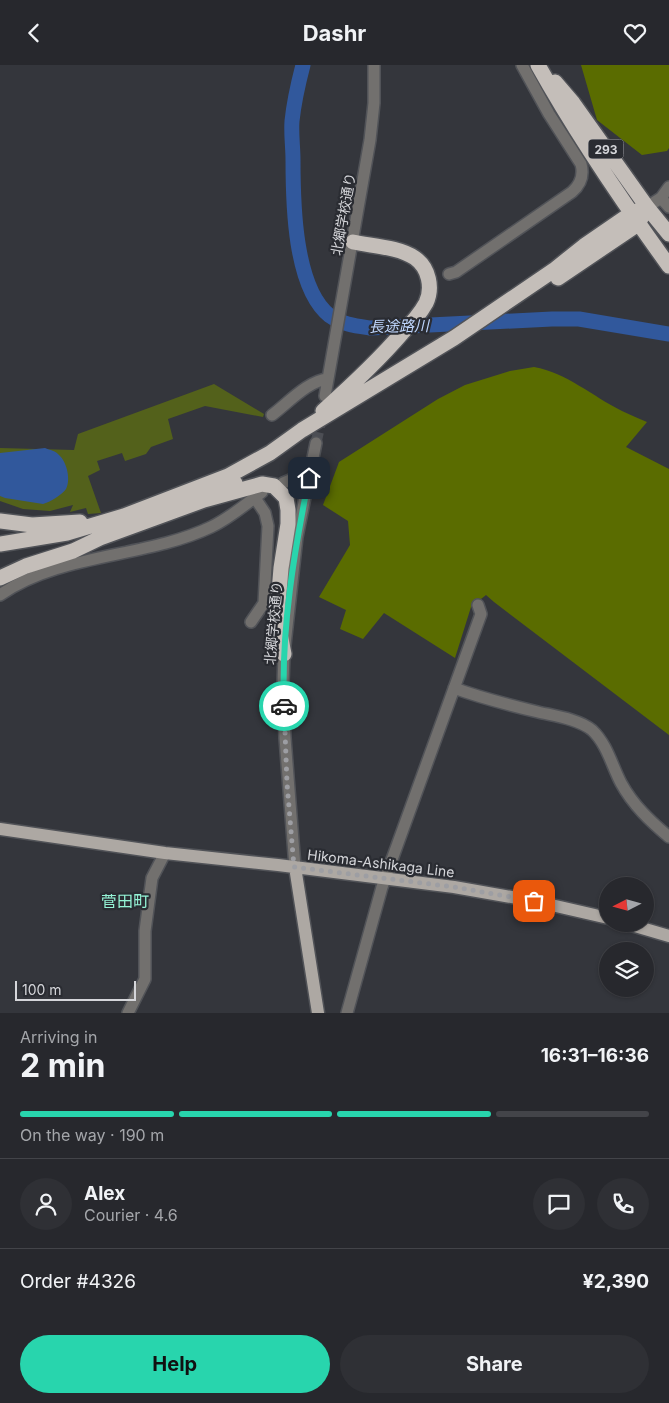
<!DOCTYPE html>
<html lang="en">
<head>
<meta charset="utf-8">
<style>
  body { margin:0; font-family:Inter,"Noto Sans JP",sans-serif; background:#2f3035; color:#f1f3f6; height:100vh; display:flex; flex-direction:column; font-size:19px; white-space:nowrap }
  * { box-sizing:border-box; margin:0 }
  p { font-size:16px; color:#a4a6aa }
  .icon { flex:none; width:28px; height:28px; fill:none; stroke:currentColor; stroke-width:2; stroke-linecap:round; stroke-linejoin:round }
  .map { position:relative; height:948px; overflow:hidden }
  .sheet { display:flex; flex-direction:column; background:#27282d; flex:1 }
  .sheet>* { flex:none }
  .needle { width:32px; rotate:264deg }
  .tools { position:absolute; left:599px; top:812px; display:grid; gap:10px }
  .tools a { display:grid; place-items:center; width:55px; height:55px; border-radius:50%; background:#27282d; box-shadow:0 1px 4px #0004,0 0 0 1px #434449; font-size:25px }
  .scale { position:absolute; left:15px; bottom:12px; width:121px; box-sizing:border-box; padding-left:5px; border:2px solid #d5d6da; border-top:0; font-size:14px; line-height:18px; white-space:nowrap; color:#d5d6da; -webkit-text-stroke:4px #2a2c32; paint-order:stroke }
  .pin { position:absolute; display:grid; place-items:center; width:42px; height:42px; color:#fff; margin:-21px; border-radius:10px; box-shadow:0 2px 8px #0006 }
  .courier { position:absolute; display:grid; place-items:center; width:50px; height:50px; margin:-25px; border:4px solid #28d5ad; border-radius:50%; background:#fff; color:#222; box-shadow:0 1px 6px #0007 }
  .head em { font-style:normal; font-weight:700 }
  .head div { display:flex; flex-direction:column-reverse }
  .head { display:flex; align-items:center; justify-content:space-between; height:85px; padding:0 20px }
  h1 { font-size:32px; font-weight:700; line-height:38px }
  .bar { display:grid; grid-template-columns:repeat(4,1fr); gap:8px 5px; align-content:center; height:60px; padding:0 20px }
  .bar i { height:6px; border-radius:4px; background:#434449 }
  .bar .active { background:#28d5ad }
  .bar p { grid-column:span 4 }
  .line { display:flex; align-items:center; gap:12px; padding:0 20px; border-top:1px solid #434449 }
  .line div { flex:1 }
  .round { display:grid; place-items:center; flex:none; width:52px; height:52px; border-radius:26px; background:#2f3035 }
  .primary-button { display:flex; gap:10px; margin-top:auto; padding:10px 20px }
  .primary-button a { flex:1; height:58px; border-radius:30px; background:#28d5ad; color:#111; font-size:20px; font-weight:700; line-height:58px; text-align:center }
  .primary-button a+a { background:#2f3035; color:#f1f3f6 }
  header { display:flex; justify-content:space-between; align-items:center; height:65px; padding:0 20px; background:#27282d; font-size:22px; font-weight:700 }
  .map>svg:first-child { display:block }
</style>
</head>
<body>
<header><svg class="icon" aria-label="back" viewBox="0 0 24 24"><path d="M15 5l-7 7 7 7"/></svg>Dashr<svg class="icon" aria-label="heart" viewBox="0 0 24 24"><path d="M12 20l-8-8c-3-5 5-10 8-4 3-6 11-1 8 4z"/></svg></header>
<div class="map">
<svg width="669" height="948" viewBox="0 0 669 948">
  <rect width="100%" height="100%" fill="#34363c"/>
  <path fill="#53611b" d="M 214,319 L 264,349 L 263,352 L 205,341 L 168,354 L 173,374 L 151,382 L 146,389 L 125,396 L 122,388 L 97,396 L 100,405 L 88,411 L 101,448 L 88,449 L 86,443 L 70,447 L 73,440 L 50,446 L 23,444 L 0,436 L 0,383 L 74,385 L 78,369 Z"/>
  <path fill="#5a6c00" d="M 581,0 L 669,0 L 669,83 L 667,86 L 642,90 L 597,55 Z
    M 534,302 C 567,308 592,331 622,346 C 630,350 638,353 647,357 L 626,382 L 669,404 L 669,670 L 494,537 L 486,530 L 471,542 L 455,593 L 384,548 L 363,574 L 340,564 L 346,545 L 319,532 L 350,480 L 348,456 L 323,440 L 339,397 L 438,334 L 465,320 L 510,306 Z"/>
  <path fill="#31589c" d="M 45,383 C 50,385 56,386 59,390 C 67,397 71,415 66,424 C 62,430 50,437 43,439 L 5,433 L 0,431 L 0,388 Z"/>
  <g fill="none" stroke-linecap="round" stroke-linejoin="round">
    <path stroke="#31589c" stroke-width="15" d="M 303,0 C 298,19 294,37 292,56 C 291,69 293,82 293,95 C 293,137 294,223 330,251 C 341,259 357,261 370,263 L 552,254 L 579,254 L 669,269"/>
    <path stroke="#4c4e54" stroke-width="11" stroke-dasharray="11 5.5" stroke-linecap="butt" d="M 316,378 L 322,350"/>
    <g stroke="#515358" stroke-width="14">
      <path id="minor" d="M 661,133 L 669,122
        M 647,142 L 661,133 L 669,142
        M 449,209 L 456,207 L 572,127 C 581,119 584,110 581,99 L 549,49 L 522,0
        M 325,331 L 370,75 L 374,38 L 374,0
        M 272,350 C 288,338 309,315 328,314
        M 283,418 L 297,412 L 309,413
        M 0,530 C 60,488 146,493 211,462 C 230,453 246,439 262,427
        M 251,557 L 264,538 L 268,461 L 265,448 L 255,433
        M 454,623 C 481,633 509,640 538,647 C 555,651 578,654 592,665 C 607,679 612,701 621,718 C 633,740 650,756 669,772
        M 295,802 L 285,673 L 283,619 L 284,589 L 297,472 L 316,378
        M 128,948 L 145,914 L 145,866 L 152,813 L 165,788
        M 347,948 L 382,822 L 481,549 L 478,540"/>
    </g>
    <g stroke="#515358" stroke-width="15">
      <path id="major" d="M 0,764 L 165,788 L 278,800 L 454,822 L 534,836 L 608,853
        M 295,802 L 318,948
        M 628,859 L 669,871"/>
    </g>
    <g stroke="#515358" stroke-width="18">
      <path id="highway" d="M 538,0 C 577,70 622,136 669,201
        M 555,17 L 573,38 L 647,142 L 669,169
        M 558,213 L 638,159 L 647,142
        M 323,346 C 351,321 378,296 402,268 C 411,259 420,249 426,238 C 433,223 429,203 415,193 C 399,182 372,181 353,177
        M 204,435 L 235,418
        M 0,456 L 32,460 L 80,457
        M 0,479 L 67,468 L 124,451 L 228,411 L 270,388 L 302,365 L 454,273 L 554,205 L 584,181 L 632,148 L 647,142
        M 0,513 L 26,501 L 73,486 L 100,473 L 204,435 L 262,419 L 274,421 L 286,433 L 288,445 L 288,459 L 281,503 L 278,539 L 280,569 L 284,589"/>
    </g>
    <use href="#minor" stroke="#72706e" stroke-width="11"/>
    <use href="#major" stroke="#ada8a3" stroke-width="12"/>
    <use href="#highway" stroke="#c4beb9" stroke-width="15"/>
  </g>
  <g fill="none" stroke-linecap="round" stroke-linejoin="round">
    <path stroke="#9d9ea3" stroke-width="5" stroke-dasharray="0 9" d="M 284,641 L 287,718 L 294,802 L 454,822 L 534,836"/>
    <path stroke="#28d5ad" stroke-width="6" d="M 284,641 C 281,564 294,487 309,413"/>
  </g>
  <g text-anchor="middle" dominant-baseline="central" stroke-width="4.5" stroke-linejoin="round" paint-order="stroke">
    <rect fill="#2a2c32" stroke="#a2a3a8" stroke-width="1" x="588.5" y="74.5" width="35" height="19" rx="4"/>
    <g font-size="12" font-weight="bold" fill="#d5d6da">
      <text x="606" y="84">293</text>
    </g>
    <g font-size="14" fill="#d5d6da" stroke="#2a2c32">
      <text transform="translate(343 149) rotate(-80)">北郷学校通り</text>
      <text transform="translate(273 558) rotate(-85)">北郷学校通り</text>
      <text transform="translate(381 798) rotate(7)">Hikoma-Ashikaga Line</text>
    </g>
    <g font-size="15" font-style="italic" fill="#bed5fc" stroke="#2a2c32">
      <text transform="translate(399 261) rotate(-1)">長途路川</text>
    </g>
    <g font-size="16" fill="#94f3d5" stroke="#2a2c32">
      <text x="125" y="836">菅田町</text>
    </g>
  </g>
</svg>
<div class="tools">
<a><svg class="needle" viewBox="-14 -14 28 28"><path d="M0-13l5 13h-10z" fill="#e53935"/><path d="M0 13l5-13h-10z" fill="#a4a6aa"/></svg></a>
<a><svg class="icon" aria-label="layers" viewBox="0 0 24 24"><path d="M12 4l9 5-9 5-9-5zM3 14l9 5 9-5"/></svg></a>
</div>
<div class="scale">100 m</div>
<div class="pin" style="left:534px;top:836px;background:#ea580c"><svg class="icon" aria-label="bag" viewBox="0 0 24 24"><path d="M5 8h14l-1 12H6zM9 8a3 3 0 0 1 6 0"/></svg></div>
<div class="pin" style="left:309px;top:413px;background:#1f2937"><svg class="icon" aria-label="home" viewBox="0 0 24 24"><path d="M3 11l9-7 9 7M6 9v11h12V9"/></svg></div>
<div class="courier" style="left:284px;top:641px"><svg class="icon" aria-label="car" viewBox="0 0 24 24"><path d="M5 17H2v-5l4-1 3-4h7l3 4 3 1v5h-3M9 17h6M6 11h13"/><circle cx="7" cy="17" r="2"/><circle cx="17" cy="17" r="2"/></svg></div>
</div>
<section class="sheet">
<div class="head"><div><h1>2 min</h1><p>Arriving in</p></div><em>16:31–16:36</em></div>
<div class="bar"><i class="active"></i><i class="active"></i><i class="active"></i><i></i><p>On the way · 190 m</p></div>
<div class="line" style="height:90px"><a class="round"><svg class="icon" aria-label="person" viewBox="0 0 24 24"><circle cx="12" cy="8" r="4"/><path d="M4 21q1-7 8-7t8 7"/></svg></a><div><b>Alex</b><p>Courier · 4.6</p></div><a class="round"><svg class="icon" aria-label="chat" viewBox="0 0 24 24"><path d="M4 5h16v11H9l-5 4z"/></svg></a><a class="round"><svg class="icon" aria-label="phone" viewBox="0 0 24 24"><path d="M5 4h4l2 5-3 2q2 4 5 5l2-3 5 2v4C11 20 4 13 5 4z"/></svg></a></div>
<div class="line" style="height:65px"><div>Order #4326</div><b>¥2,390</b></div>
<div class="primary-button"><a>Help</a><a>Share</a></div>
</section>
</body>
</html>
